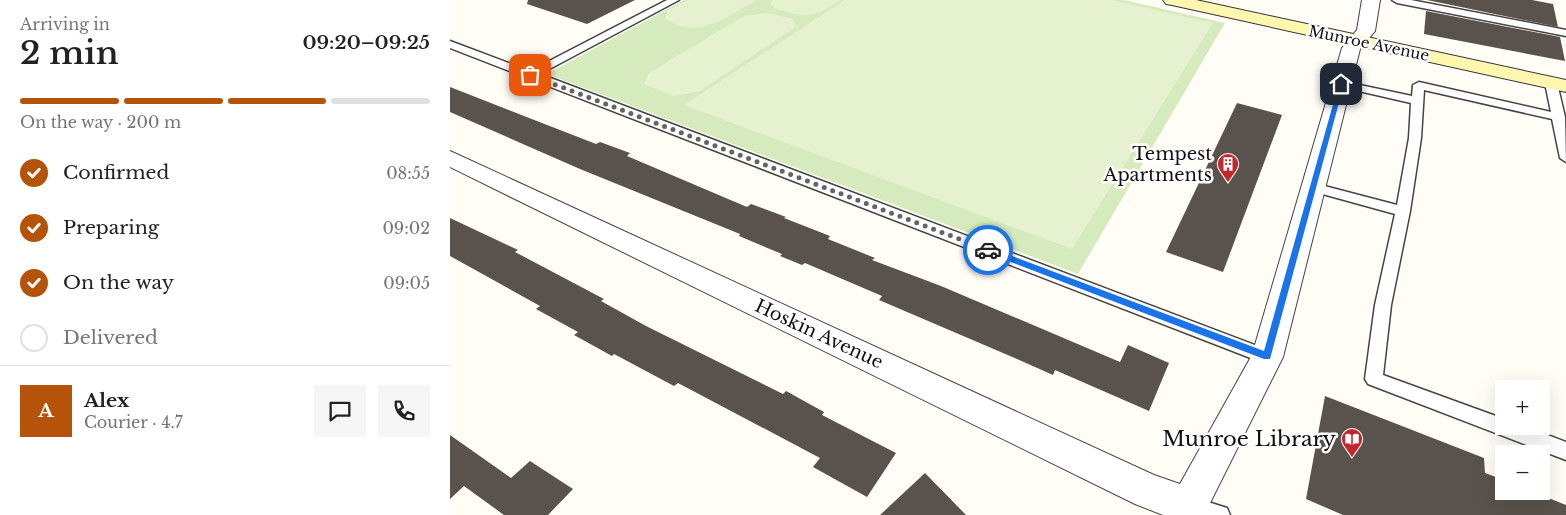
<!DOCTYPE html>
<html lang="en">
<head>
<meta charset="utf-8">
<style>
  body { margin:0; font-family:"Libre Baskerville",serif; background:#f6f6f6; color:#222; height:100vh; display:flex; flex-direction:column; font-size:19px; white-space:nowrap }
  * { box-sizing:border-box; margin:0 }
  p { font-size:16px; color:#767676 }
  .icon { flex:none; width:28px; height:28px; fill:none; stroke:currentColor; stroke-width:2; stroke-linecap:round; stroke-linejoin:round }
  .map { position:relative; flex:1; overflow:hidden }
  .sheet { display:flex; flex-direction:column; background:#fff; width:450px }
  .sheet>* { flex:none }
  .tools { position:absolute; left:1045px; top:380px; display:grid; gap:10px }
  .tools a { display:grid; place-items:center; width:55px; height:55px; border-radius:0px; background:#fff; box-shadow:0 5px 20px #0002; font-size:25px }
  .pin { position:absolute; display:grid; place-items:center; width:42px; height:42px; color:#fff; margin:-21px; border-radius:10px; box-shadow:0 2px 8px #0006 }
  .courier { position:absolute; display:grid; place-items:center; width:50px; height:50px; margin:-25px; border:4px solid #1a73e8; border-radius:50%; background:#fff; color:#222; box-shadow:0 1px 6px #0007 }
  .headline em { font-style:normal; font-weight:600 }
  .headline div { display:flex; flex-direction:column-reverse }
  .headline { display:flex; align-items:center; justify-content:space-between; height:85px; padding:0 20px }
  h1 { font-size:32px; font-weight:600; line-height:38px }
  .bar { display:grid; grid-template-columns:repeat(4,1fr); gap:8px 5px; align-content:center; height:60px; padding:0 20px }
  .bar i { height:6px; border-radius:4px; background:#e0e0e0 }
  .bar .active { background:#b45309 }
  .bar p { grid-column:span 4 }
  .line { display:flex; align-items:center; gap:12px; padding:0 20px; border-top:1px solid #e0e0e0 }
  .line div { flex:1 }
  .round { display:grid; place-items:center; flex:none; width:52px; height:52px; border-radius:0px; background:#f6f6f6 }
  ol { padding:0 20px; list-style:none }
  li { display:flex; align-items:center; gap:15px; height:55px }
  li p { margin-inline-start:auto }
  li .icon { padding:5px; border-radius:50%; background:#b45309; color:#fff; stroke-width:4 }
  li:last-child { color:#767676 }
  li i { width:28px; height:28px; border:2px solid #e0e0e0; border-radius:50% }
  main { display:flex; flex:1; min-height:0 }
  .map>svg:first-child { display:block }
</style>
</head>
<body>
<main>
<section class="sheet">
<div class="headline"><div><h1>2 min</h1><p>Arriving in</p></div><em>09:20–09:25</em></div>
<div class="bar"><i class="active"></i><i class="active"></i><i class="active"></i><i></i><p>On the way · 200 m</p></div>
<ol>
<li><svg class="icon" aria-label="check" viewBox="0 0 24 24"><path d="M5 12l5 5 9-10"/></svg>Confirmed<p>08:55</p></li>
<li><svg class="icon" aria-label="check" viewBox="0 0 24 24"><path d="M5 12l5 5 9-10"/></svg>Preparing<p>09:02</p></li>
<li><svg class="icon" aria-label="check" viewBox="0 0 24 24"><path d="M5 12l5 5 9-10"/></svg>On the way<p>09:05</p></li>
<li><i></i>Delivered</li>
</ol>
<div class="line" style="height:90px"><b class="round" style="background:#b45309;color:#fff">A</b><div><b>Alex</b><p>Courier · 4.7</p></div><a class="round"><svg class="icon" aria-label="chat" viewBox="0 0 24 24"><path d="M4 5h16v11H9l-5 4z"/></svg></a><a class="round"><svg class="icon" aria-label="phone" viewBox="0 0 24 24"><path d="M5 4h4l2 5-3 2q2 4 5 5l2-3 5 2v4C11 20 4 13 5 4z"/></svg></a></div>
</section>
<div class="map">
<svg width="1116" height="515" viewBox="0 0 1116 515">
  <rect width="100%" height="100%" fill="#fffdf5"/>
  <path fill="#d5ebbd" d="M 234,0 L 674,0 L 775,23 L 628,274 L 97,74 Z"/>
  <path fill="#e6f2cf" d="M 238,0 L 306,0 C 278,16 246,42 215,18 L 218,10 Z
    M 323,0 L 390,0 C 361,19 356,18 324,8 L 321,4 Z
    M 395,0 L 661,0 L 763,23 L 622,249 L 234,105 Z
    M 318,13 L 343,19 L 345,24 L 344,28 L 250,91 L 224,96 L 196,85 L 194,83 L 199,73 L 294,16 Z"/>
  <path fill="#5a524d" d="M 78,0 L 185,0 L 137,24 L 77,4 Z
    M 977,0 L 1082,0 L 1103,4 L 1108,27 Z
    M 976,11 L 1110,37 L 1115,61 L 974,34 Z
    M 0,87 L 146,144 L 150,142 L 180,153 L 177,156 L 297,207 L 301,204 L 336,217 L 334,218 L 380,236 L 378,239 L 425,258 L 422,260 L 491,286 L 670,362 L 678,345 L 719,363 L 699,411 L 605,370 L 603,375 L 567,359 L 429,300 L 432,296 L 355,263 L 352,265 L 330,256 L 332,254 L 289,236 L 290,234 L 130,169 L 0,112 Z
    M 787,103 L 832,115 L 773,272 L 716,252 Z
    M 0,218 L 68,250 L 65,252 L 154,299 L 151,301 L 196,326 L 333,394 L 336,391 L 374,412 L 372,415 L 446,453 L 417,497 L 363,467 L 370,458 L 228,383 L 224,386 L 164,354 L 162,356 L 124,335 L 128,332 L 86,309 L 90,306 L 0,256 Z
    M 875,396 L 1034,458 L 1035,473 L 1054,480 L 1054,491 L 1081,491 L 1116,505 L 1116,515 L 893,515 L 856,499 Z
    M 0,435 L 61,478 L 80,461 L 123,489 L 98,515 L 54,515 L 14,486 L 0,499 Z
    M 475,473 L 516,515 L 430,515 Z"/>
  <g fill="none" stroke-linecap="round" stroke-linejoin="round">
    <g stroke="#444" stroke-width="3">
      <path id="lane" d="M 217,0 L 229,0 L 90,74 L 823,352 L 826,357 L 823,362 L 817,364 L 811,362 L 0,48 L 0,41 L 80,71 Z
        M 942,0 L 961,0 L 1116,30 L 1116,36 L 947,3 Z
        M 1101,80 L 1107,83 L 1115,117 L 1116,162 L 1110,158 L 1102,119 L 974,90 L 971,138 L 960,211 L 941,305 L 933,375 L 1054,419 L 1054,426 L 1074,426 L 1116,442 L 1116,460 L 918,384 L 915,379 L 925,305 L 945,214 L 858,190 L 856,187 L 858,184 L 863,183 L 947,205 L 959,138 L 961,103 L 887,86 L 885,84 L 887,82 L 891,81 L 962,96 L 963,85 L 969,82 L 1101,112 L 1095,83 Z
        M 739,496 L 777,508 L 780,515 L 736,515 L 732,513 L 729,506 L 732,499 Z"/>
    </g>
    <g stroke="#444" stroke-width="2">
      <path id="street" d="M 912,0 L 930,0 L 925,31 L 910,49 L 833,357 L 754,515 L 713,515 L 685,504 L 0,167 L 0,151 L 704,475 L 730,484 L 802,355 L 892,48 L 907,30 Z"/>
    </g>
    <g stroke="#333" stroke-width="2">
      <path id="secondary" d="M 713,0 L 746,0 L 1116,80 L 1116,92 L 722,5 L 716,4 Z"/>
    </g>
    <use href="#lane" fill="#fff" fill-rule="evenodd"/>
    <use href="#street" fill="#fff" fill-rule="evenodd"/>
    <use href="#secondary" fill="#fff6b0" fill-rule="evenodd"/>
  </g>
  <path fill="#1a73e8" d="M 889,83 L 894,84 L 820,359 L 814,359 L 535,252 L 534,250 L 535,248 L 541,248 L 814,351 Z"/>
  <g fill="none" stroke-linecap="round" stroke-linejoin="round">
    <path stroke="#646461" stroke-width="5" stroke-dasharray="0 9" d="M 80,75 L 538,250"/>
  </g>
  <defs>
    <g id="building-pin" transform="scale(1.125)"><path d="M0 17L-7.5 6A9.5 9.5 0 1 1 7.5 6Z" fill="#c4262e" stroke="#fff"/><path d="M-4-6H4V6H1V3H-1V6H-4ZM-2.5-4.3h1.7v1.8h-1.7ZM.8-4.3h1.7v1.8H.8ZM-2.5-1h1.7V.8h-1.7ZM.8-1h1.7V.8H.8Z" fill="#fff"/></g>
    <g id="library-pin" transform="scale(1.125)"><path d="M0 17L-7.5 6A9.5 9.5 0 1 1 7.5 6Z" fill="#c4262e" stroke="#fff"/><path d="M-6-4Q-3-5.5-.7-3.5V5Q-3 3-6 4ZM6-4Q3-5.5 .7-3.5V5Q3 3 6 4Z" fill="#fff"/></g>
  </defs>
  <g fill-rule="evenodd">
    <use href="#building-pin" x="778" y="164"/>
    <use href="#library-pin" x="902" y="439"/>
  </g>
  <g text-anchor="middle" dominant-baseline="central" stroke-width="5" stroke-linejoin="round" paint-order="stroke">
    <g font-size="15" fill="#111" stroke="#fff">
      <text transform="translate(919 43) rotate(12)">Munroe Avenue</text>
    </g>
    <g font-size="18" fill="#111" stroke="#fff" text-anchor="end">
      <text x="762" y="154">Tempest<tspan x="762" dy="21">Apartments</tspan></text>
    </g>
    <g font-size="18" fill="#111" stroke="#fff">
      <text transform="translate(369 334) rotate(25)">Hoskin Avenue</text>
    </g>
    <g font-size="21" fill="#111" stroke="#fff" text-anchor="end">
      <text x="886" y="439">Munroe Library</text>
    </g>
  </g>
</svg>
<div class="tools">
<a>+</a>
<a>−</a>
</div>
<div class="pin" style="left:80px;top:75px;background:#ea580c"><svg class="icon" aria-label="bag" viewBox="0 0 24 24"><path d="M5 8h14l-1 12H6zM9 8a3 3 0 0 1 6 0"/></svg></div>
<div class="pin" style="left:891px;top:84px;background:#1f2937"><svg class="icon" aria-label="home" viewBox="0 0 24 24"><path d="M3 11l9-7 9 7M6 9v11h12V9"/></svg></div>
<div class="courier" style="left:538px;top:250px"><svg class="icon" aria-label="car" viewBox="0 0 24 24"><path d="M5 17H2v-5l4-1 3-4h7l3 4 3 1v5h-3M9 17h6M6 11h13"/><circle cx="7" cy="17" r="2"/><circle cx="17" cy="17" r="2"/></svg></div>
</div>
</main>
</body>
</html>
